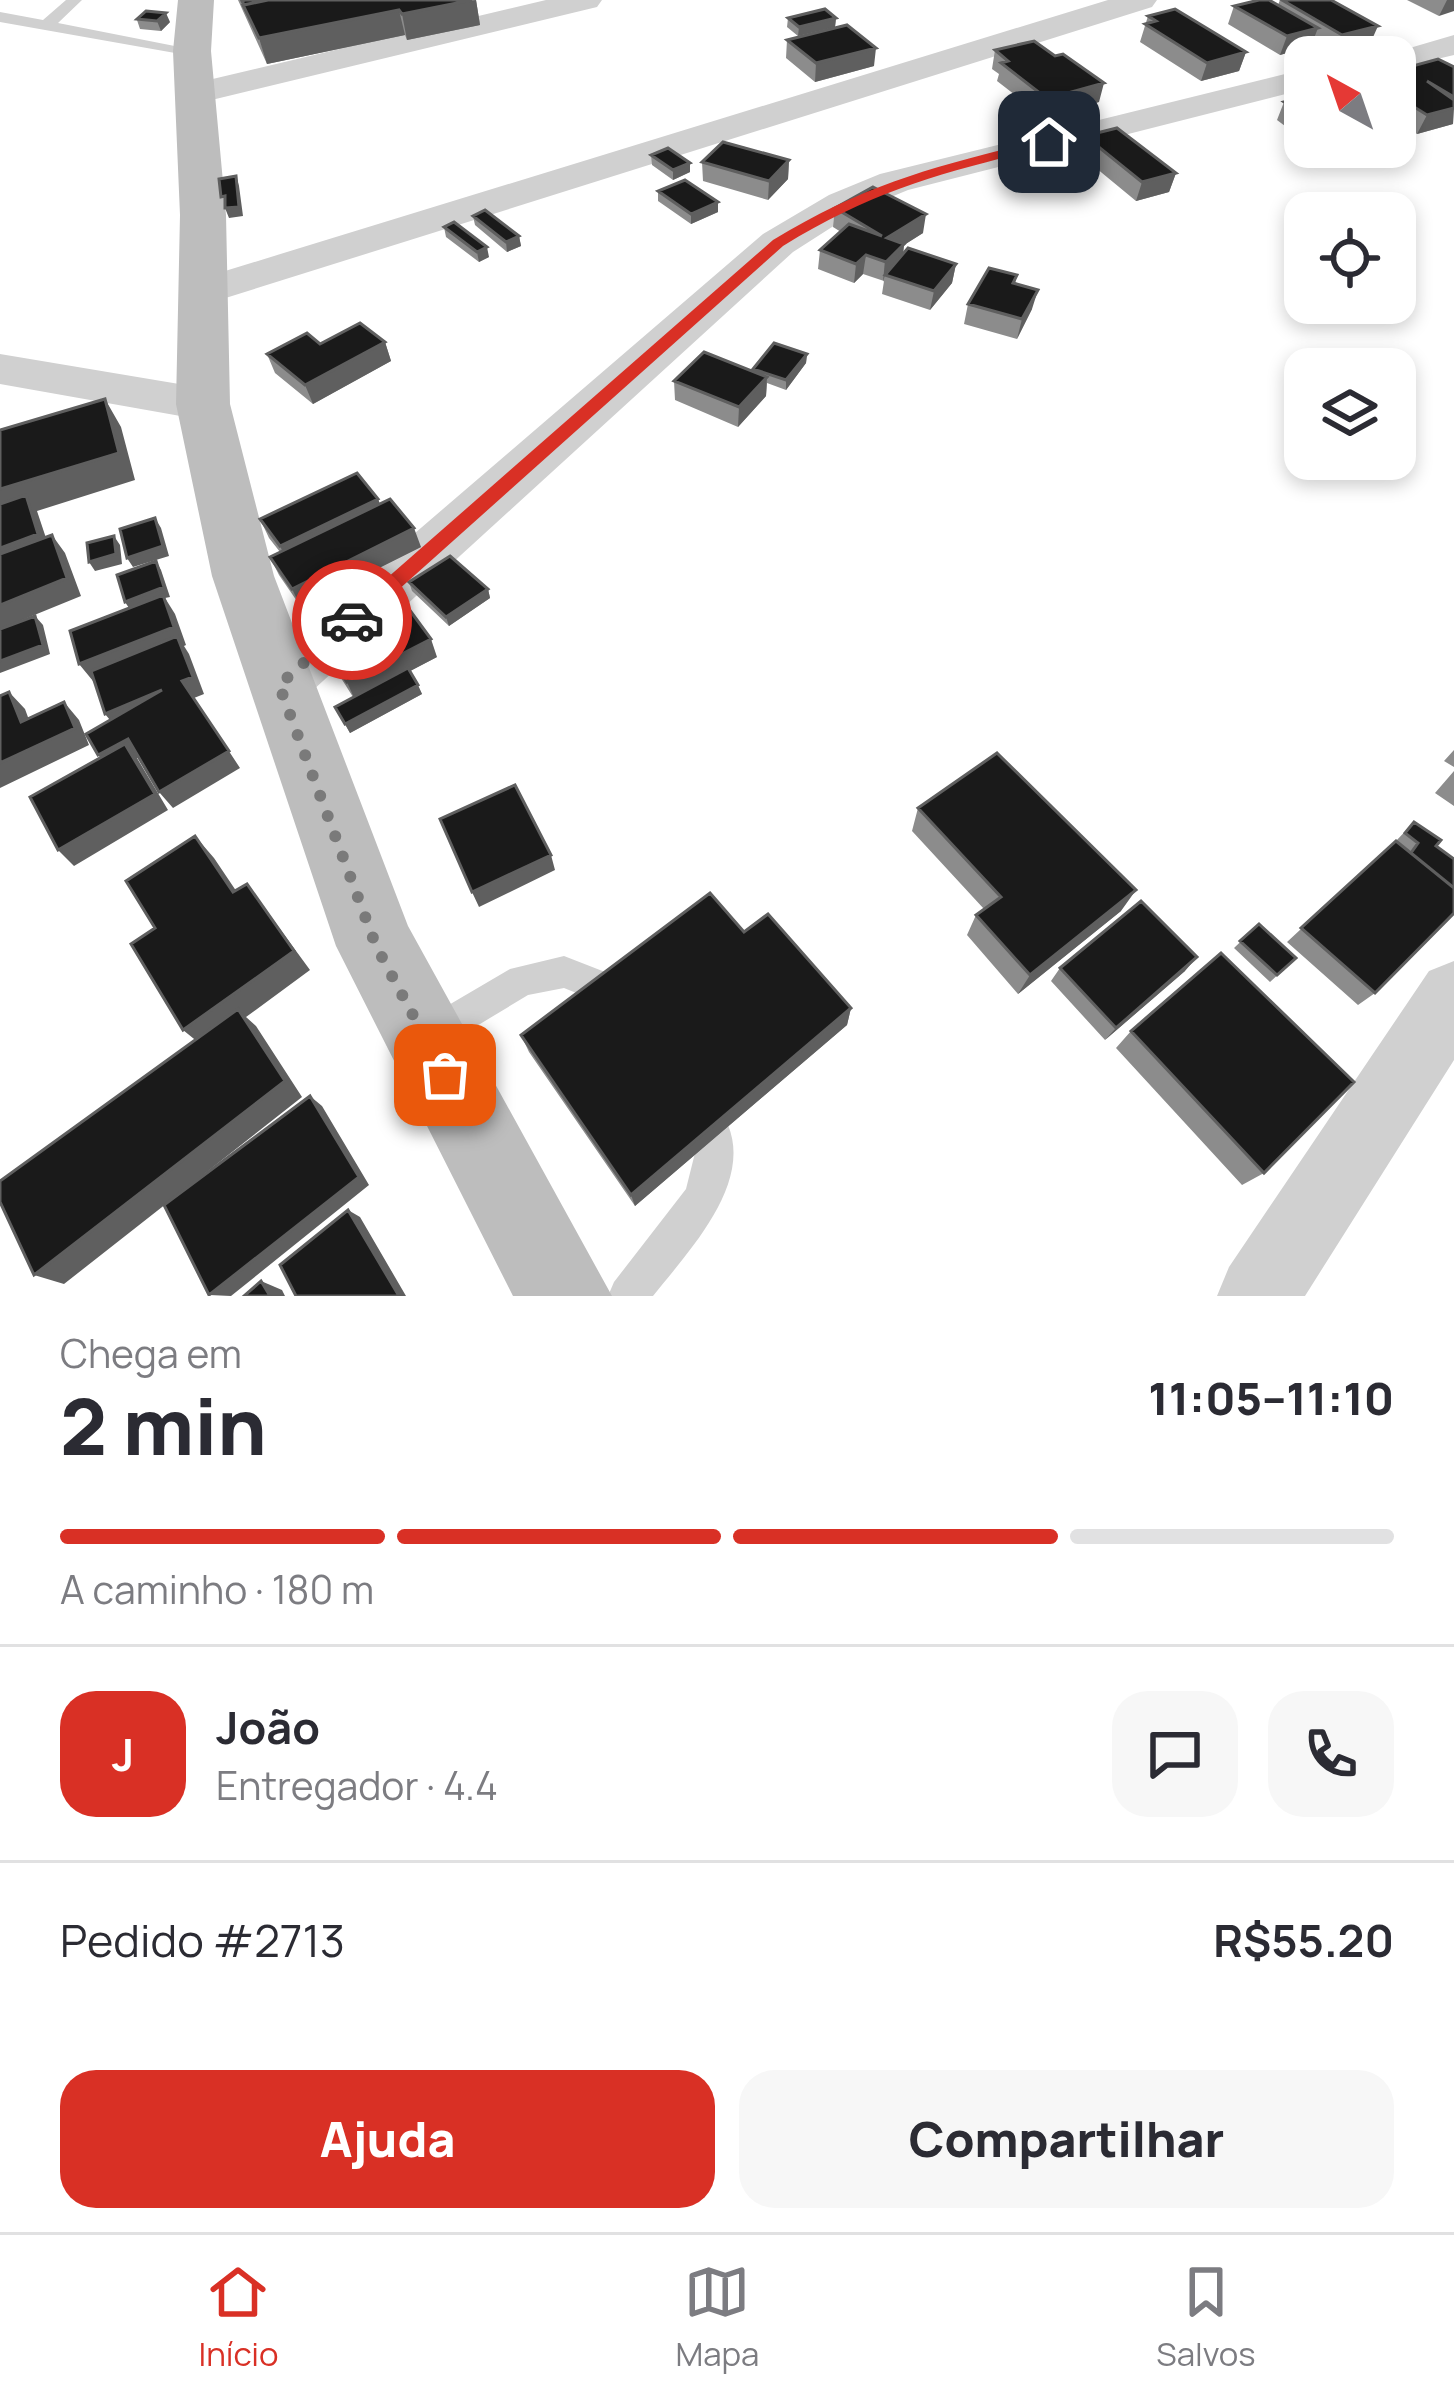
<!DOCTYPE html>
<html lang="pt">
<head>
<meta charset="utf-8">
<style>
  body { margin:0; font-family:Manrope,sans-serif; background:#f7f7f7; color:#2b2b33; height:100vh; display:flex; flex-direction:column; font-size:45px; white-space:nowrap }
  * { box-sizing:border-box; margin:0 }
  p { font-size:39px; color:#7c7c81 }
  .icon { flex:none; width:66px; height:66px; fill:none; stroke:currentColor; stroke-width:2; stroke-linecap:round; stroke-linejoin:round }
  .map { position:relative; height:1296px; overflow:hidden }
  .sheet { display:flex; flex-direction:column; background:#fff; flex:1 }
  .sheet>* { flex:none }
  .needle { width:78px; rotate:320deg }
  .tools { position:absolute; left:1284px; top:36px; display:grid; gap:24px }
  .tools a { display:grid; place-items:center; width:132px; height:132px; border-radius:24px; background:#fff; box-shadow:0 6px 18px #0003; font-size:60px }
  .pin { position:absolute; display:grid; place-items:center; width:102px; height:102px; color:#fff; margin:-51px; border-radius:24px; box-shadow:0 6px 18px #0006 }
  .courier { position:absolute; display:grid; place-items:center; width:120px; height:120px; margin:-60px; border:9px solid #d93025; border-radius:50%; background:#fff; color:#222; box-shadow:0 3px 15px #0007 }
  .headline em { font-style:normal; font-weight:800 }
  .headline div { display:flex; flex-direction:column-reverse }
  .headline { display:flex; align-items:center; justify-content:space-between; height:204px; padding:0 60px }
  h1 { font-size:78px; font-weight:800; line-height:90px }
  .bar { display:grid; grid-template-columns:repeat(4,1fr); gap:18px 12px; align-content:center; height:144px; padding:0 60px }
  .bar i { height:15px; border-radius:9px; background:#e1e1e2 }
  .bar .active { background:#d93025 }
  .bar p { grid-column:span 4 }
  .line { display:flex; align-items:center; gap:30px; padding:0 60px; border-top:3px solid #e1e1e2 }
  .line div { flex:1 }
  .round { display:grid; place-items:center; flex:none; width:126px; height:126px; border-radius:36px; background:#f7f7f7 }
  .cta { display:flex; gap:24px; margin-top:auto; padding:24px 60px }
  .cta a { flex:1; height:138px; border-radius:36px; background:#d93025; color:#fff; font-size:48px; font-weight:800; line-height:138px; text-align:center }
  .cta a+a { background:#f7f7f7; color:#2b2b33 }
  .dock { display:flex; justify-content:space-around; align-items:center; height:168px; border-top:3px solid #e1e1e2; background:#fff; font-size:33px; color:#7c7c81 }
  .dock a { display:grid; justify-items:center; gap:6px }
  .dock .active { color:#d93025 }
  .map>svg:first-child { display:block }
</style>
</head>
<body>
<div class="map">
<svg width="1454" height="1296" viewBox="0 0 1454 1296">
  <rect width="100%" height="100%" fill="#fff"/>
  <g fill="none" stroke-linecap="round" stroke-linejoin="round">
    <path fill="#d0d0d0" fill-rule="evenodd" d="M 66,0 L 82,0 L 58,23 L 200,51 L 192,56 L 0,22 L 0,12 L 43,20 Z
      M 564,956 L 623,979 L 628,991 L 623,1003 L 611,1007 L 564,988 L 528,995 L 442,1047 L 430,1052 L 418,1047 L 413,1035 L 418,1023 L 510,969 Z
      M 715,1120 L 728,1125 C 753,1185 687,1253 653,1296 L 608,1296 L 614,1282 L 686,1189 L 702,1125 Z"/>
    <path fill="#d0d0d0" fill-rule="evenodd" d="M 546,0 L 602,0 L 597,7 L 195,104 L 177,93 L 183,86 Z
      M 1108,0 L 1157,0 L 1152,7 L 216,301 L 186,301 L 179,292 L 186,283 Z
      M 1454,35 L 1454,55 L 1395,69 L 1395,57 L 1379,57 Z
      M 1305,69 L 1305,89 L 908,190 L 857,211 L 793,252 L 300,702 L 279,709 L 258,702 L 250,685 L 258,668 L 763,234 L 829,195 L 880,174 Z
      M 0,354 L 203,388 L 220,393 L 227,404 L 220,415 L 203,420 L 0,384 Z
      M 1454,961 L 1454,1060 L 1305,1296 L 1217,1296 L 1229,1267 L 1429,971 Z"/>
    <path fill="#bdbdbd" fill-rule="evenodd" d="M 178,0 L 214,0 L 211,51 L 226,215 L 230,404 L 274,576 L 408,926 L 612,1296 L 513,1296 L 336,946 L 212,576 L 176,404 L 180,215 L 173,51 Z"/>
  </g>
  <path fill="#8c8c8c" d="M 238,0 L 476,0 L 480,25 L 407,40 L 405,35 L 267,64 Z
    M 1280,0 L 1370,44 L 1335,53 L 1313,40 L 1311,46 L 1280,55 L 1228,24 L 1234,6 L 1278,5 Z
    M 1407,0 L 1454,0 L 1439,16 Z
    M 1148,16 L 1246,52 L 1239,71 L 1201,81 L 1140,42 Z
    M 788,18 L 836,18 L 835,27 L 798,36 L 787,27 Z
    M 137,20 L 170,22 L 161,31 L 140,29 Z
    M 787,40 L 874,66 L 815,82 L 786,58 Z
    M 995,50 L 1099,102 L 1072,109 L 1070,117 L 1050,122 L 997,81 L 999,74 L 992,69 Z
    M 1395,65 L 1402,69 L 1454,67 L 1453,124 L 1417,134 L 1395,119 Z
    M 1305,97 L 1305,141 L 1277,120 L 1284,102 Z
    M 1085,136 L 1176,173 L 1169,192 L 1136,201 L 1096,168 L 1092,182 L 1050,193 L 1018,163 L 1023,145 L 1081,150 Z
    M 651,155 L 690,163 L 690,172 L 673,180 L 652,165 Z
    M 789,160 L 788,179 L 768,200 L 703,181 L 702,162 Z
    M 658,191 L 718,212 L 691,224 L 658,201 Z
    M 835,208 L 923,233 L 904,245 L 903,254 L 956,264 L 952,283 L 930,310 L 882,294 L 884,281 L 863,274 L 854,283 L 818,269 L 820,250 L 841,232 L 833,227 Z
    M 473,216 L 519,236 L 521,246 L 507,252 L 475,225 Z
    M 444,227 L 489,257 L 479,262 L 446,237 Z
    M 1017,275 L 1015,284 L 1032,309 L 1017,339 L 964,324 L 968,304 Z
    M 385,342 L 391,361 L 313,404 L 275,373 L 267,354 L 320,344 Z
    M 807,354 L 806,363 L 786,390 L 767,383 L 766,396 L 738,427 L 675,400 L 674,381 L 753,371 L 753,369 Z
    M 378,499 L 380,504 L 421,547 L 301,607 L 279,575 L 270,557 L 280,552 L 269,538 L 260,519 Z
    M 409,582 L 488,589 L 490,598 L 449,626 L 412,591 Z
    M 320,641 L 437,657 L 410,671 L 422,694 L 350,733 L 335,707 L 353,697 L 329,659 Z
    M 1454,750 L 1454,767 L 1444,761 Z
    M 1454,771 L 1454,806 L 1435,793 Z
    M 918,808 L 1121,911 L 1018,994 L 967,935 L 976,915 L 984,909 L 912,831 Z
    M 1414,822 L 1436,846 L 1375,993 L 1358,1005 L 1287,942 L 1396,841 Z
    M 1259,924 L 1296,958 L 1270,982 L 1234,948 Z
    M 744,932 L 851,1008 L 847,1025 L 635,1206 L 529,1052 L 521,1035 Z
    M 1060,968 L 1185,971 L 1105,1040 L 1051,981 Z
    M 1131,1031 L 1264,1173 L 1242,1185 L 1116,1048 Z"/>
  <path fill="#5f5f5f" d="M 476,0 L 480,25 L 407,40 L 402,14 Z
    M 1447,0 L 1454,0 L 1454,11 L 1439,16 Z
    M 399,10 L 405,35 L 267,64 L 259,38 Z
    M 166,13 L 170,22 L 161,31 L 157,21 Z
    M 836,18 L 835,27 L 798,36 L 799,27 Z
    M 1378,26 L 1370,44 L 1335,53 L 1342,35 Z
    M 1318,28 L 1311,46 L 1280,55 L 1287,36 Z
    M 876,48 L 874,66 L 815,82 L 816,63 Z
    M 1246,52 L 1239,71 L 1201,81 L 1207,63 Z
    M 1104,83 L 1099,102 L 1072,109 L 1070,117 L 1050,122 L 1054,104 L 1068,93 Z
    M 1454,108 L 1453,124 L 1417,134 L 1427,115 Z
    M 1324,147 L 1344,147 L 1322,153 Z
    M 789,160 L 788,179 L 768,200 L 769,181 Z
    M 690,163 L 690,172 L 673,180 L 673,170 Z
    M 1097,164 L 1092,182 L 1050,193 L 1055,174 Z
    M 1176,173 L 1169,192 L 1136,201 L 1142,182 Z
    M 236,176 L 239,186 L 243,216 L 229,218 L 225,208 Z
    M 718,202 L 718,212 L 691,224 L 691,214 Z
    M 926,214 L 923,233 L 904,245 L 902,263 L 885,275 L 883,282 L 887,238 Z
    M 519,236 L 521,246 L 507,252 L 506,242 Z
    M 487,247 L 489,257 L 479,262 L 477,252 Z
    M 866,255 L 863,274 L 854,283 L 856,264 Z
    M 956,264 L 952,283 L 930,310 L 934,291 Z
    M 1038,290 L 1032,309 L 1017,339 L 1022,319 Z
    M 385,342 L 391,361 L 313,404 L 305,385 Z
    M 807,354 L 806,363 L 786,390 L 786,380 Z
    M 767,377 L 766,396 L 738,427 L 739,407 Z
    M 105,399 L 121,427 L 135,480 L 37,511 L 51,553 L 0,572 L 0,489 Z
    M 378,499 L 385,517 L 289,565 L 280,546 Z
    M 155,518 L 161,528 L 169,556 L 133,567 L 127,558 Z
    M 414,528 L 421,547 L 301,607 L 292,589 Z
    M 52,535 L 65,553 L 81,596 L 0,629 L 0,605 Z
    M 114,536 L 120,545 L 122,564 L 95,571 L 89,562 Z
    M 156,561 L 161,570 L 170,597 L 165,598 L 175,614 L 186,645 L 184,646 L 189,654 L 204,694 L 194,698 L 240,768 L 173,808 L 159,792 L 182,681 L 181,647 L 93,681 L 79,664 L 131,611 L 125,602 Z
    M 488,589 L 490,598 L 449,626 L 446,617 Z
    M 35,616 L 43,625 L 50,654 L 0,673 L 0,661 Z
    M 431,639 L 437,657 L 355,700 L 347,682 Z
    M 418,685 L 422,694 L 350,733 L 345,724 Z
    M 162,690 L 119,731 L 105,714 Z
    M 9,692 L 25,709 L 36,739 L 21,722 Z
    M 64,702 L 79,720 L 89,745 L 0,788 L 0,763 Z
    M 128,739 L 141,756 L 137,758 L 168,810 L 74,866 L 58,850 L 113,772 L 98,755 Z
    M 195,836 L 214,858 L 251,913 L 233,892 Z
    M 551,855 L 555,870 L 479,907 L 472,892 Z
    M 247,884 L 310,970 L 246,1017 L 256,1026 L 302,1097 L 64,1284 L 34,1275 L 204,1047 L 183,1030 Z
    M 1136,890 L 1121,911 L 1018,994 L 1030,975 Z
    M 1197,957 L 1185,971 L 1105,1040 L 1116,1028 Z
    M 851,1008 L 847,1025 L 635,1206 L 631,1195 Z
    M 310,1096 L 322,1106 L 369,1185 L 231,1296 L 209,1295 Z
    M 348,1210 L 360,1217 L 406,1296 L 399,1296 Z
    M 261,1281 L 282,1290 L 285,1296 L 270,1296 Z"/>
  <path fill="#1a1a1a" stroke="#5f5f5f" stroke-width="3" d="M 245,0 L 268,0 L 244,5 L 242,1 Z
    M 268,0 L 472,0 L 402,14 L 399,10 L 259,38 L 243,5 Z
    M 1259,0 L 1269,0 L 1318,28 L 1287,36 L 1234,6 Z
    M 1282,0 L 1331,0 L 1378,26 L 1342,35 Z
    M 825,9 L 836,18 L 799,27 L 788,18 Z
    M 1175,9 L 1246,52 L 1207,63 L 1145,24 L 1156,21 L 1148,16 Z
    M 146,11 L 166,13 L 157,21 L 137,19 Z
    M 847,25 L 876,48 L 816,63 L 787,40 Z
    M 1034,41 L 1055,56 L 1063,54 L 1104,83 L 1068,93 L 1075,99 L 1054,104 L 1001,63 L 1008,61 L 995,50 Z
    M 1438,59 L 1454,67 L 1454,97 L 1427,81 L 1454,100 L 1454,108 L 1427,115 L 1395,95 L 1395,65 L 1402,69 Z
    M 1305,97 L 1305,116 L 1284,102 Z
    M 1117,128 L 1176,173 L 1142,182 L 1085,136 Z
    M 1064,135 L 1097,164 L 1055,174 L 1023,145 Z
    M 723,142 L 789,160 L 769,181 L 702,162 Z
    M 668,148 L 690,163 L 673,170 L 651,155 Z
    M 236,176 L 239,207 L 225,208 L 225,196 L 221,197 L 219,179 Z
    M 685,180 L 718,202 L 691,214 L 658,191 Z
    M 873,187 L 926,214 L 887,238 L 904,244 L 886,262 L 866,255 L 856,264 L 820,250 L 849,224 L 882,236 L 835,208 Z
    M 485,210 L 519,236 L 506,242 L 473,216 Z
    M 454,222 L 487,247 L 477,252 L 444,227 Z
    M 908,248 L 956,264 L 934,291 L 885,275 Z
    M 989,268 L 1017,275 L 1013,283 L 1038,290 L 1022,319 L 968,304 Z
    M 360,323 L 385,342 L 305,385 L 267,354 L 307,333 L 320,344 Z
    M 774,343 L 807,354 L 786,380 L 753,369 Z
    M 704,352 L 767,377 L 739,407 L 674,381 Z
    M 105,399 L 119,453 L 0,489 L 0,430 Z
    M 357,473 L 378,499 L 280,546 L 260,519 Z
    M 26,495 L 38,534 L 0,548 L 0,504 Z
    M 390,499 L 414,528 L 292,589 L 270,557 Z
    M 155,518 L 163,546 L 127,558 L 120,529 Z
    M 52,535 L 67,578 L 0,605 L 0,554 Z
    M 114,536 L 116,554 L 89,562 L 87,543 Z
    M 450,556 L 488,589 L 446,617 L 409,582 Z
    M 156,561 L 164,587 L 125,602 L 117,575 Z
    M 163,595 L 174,627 L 79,664 L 70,631 Z
    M 403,601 L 431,639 L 347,682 L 320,641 Z
    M 35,616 L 43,645 L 0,661 L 0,629 Z
    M 177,636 L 193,677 L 182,681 L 229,751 L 159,792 L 128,739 L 98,755 L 86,734 L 162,690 L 105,714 L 91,671 Z
    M 408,668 L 418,685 L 345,724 L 335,707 Z
    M 9,692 L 21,722 L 64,702 L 75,728 L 0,763 L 0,696 Z
    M 125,744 L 155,794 L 58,850 L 30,797 Z
    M 997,753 L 1136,890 L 1030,975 L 976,915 L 1001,897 L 918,808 Z
    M 515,785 L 551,855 L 472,892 L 440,819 Z
    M 1414,822 L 1441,840 L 1436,846 L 1454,859 L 1454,888 L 1411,853 L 1418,843 L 1405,833 Z
    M 195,836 L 233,892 L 247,884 L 294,951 L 183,1030 L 131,944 L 155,928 L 126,881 Z
    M 1396,841 L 1454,888 L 1454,913 L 1375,993 L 1301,928 Z
    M 710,893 L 744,932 L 768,914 L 851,1008 L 631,1195 L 521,1035 Z
    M 1141,901 L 1197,957 L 1116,1028 L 1060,968 Z
    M 1259,924 L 1296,958 L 1277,975 L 1240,941 Z
    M 1221,953 L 1354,1082 L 1264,1173 L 1131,1031 Z
    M 238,1009 L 285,1081 L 34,1275 L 0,1202 L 0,1181 Z
    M 310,1096 L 359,1177 L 209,1295 L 164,1205 Z
    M 348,1210 L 399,1296 L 296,1296 L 280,1265 Z
    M 261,1281 L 270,1296 L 244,1296 Z"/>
  <path fill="#d93025" d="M 1049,138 L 1054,145 C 947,172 879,187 783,246 L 359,625 L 346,625 L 346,614 L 773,240 C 870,181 941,165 1049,138 Z"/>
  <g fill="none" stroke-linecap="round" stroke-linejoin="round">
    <path stroke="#7a7a7a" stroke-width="12" stroke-dasharray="0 21.6" d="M 352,620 L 279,685 L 376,946 L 445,1075"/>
  </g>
</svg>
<div class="tools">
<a><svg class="needle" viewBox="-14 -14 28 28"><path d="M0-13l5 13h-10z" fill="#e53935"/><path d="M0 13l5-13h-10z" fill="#7c7c81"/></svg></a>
<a><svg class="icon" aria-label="locate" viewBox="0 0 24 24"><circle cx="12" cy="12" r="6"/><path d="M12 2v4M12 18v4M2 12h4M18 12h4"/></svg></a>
<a><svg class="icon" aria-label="layers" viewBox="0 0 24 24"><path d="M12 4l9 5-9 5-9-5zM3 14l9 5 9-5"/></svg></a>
</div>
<div class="pin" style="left:445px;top:1075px;background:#ea580c"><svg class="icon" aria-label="bag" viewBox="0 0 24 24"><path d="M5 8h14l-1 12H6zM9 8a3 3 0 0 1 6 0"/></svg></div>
<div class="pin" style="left:1049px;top:142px;background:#1f2937"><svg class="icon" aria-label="home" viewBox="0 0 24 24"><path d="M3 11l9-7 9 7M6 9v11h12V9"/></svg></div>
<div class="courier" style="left:352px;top:620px"><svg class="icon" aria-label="car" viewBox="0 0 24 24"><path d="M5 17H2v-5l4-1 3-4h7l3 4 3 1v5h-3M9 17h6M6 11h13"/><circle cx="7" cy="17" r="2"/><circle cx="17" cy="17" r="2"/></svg></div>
</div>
<section class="sheet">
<div class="headline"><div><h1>2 min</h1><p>Chega em</p></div><em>11:05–11:10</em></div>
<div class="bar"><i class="active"></i><i class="active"></i><i class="active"></i><i></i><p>A caminho · 180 m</p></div>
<div class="line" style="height:216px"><b class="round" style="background:#d93025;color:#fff">J</b><div><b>João</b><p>Entregador · 4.4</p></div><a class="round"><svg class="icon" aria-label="chat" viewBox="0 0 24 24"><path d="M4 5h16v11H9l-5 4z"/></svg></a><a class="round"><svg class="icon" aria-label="phone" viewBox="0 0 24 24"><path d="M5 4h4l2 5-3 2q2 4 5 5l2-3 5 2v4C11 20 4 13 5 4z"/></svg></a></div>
<div class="line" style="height:156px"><div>Pedido #2713</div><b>R$55.20</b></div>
<div class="cta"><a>Ajuda</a><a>Compartilhar</a></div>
</section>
<nav class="dock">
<a class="active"><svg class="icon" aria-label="home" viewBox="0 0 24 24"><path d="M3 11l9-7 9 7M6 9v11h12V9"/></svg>Início</a>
<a><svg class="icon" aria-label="map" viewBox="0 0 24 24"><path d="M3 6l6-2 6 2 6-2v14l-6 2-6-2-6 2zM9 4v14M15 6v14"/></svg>Mapa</a>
<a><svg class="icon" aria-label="saved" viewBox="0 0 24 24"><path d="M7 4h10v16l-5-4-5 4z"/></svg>Salvos</a>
</nav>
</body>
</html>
